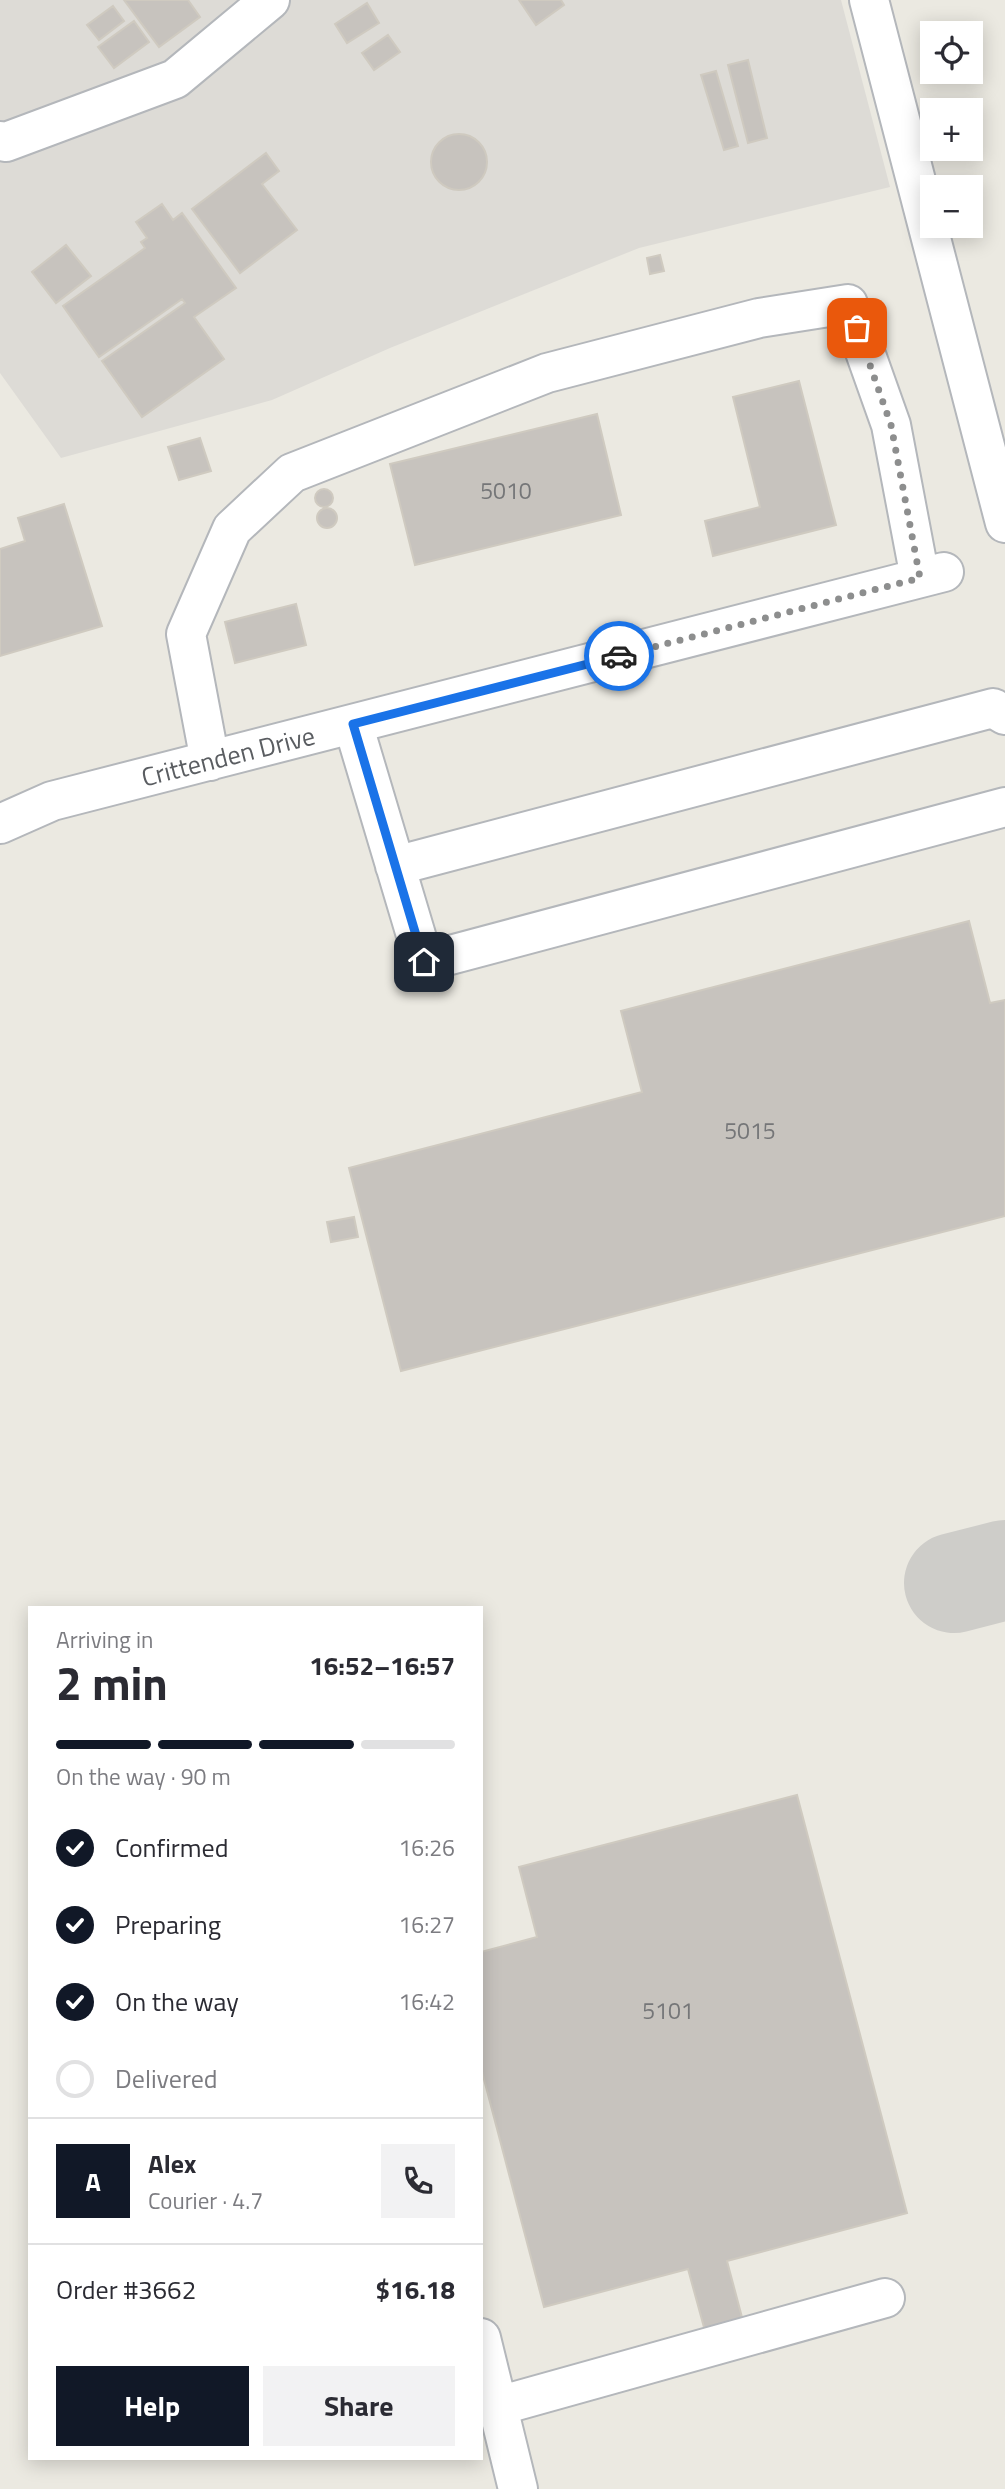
<!DOCTYPE html>
<html lang="en">
<head>
<meta charset="utf-8">
<style>
  body { margin:0; font-family:"Titillium Web",sans-serif; background:#f2f2f3; color:#2b2b33; height:100vh; display:flex; flex-direction:column; font-size:26px; white-space:nowrap }
  * { box-sizing:border-box; margin:0 }
  p { font-size:23px; color:#7c7c81 }
  .icon { flex:none; width:38px; height:38px; fill:none; stroke:currentColor; stroke-width:2; stroke-linecap:round; stroke-linejoin:round }
  .map { position:relative; flex:1; overflow:hidden }
  .details { position:absolute; left:28px; top:1606px; width:455px; height:854px; display:flex; flex-direction:column; background:#fff; border-radius:0px; box-shadow:0 4px 18px #0003 }
  .details>* { flex:none }
  .tools { position:absolute; left:920px; top:21px; display:grid; gap:14px }
  .tools a { display:grid; place-items:center; width:63px; height:63px; border-radius:0px; background:#fff; box-shadow:0 4px 18px #0003; font-size:35px }
  .pin { position:absolute; display:grid; place-items:center; width:60px; height:60px; color:#fff; margin:-30px; border-radius:14px; box-shadow:0 4px 10px #0006 }
  .courier { position:absolute; display:grid; place-items:center; width:70px; height:70px; margin:-35px; border:5px solid #1a73e8; border-radius:50%; background:#fff; color:#222; box-shadow:0 2px 9px #0007 }
  .overview em { font-style:normal; font-weight:700 }
  .overview div { display:flex; flex-direction:column-reverse }
  .overview { display:flex; align-items:center; justify-content:space-between; height:119px; padding:0 28px }
  h1 { font-size:46px; font-weight:700; line-height:52px }
  .bar { display:grid; grid-template-columns:repeat(4,1fr); gap:10px 7px; align-content:center; height:84px; padding:0 28px }
  .bar i { height:9px; border-radius:5px; background:#e1e1e2 }
  .bar .active { background:#111827 }
  .bar p { grid-column:span 4 }
  .line { display:flex; align-items:center; gap:18px; padding:0 28px; border-top:2px solid #e1e1e2 }
  .line div { flex:1 }
  .round { display:grid; place-items:center; flex:none; width:74px; height:74px; border-radius:0px; background:#f2f2f3 }
  ol { padding:0 28px; list-style:none }
  li { display:flex; align-items:center; gap:21px; height:77px }
  li p { margin-inline-start:auto }
  li .icon { padding:7px; border-radius:50%; background:#111827; color:#fff; stroke-width:4 }
  li:last-child { color:#7c7c81 }
  li i { width:38px; height:38px; border:4px solid #e1e1e2; border-radius:50% }
  .primary-button { display:flex; gap:14px; margin-top:auto; padding:14px 28px }
  .primary-button a { flex:1; height:80px; border-radius:0px; background:#111827; color:#fff; font-size:28px; font-weight:700; line-height:80px; text-align:center }
  .primary-button a+a { background:#f2f2f3; color:#2b2b33 }
  .map>svg:first-child { display:block }
</style>
</head>
<body>
<div class="map">
<svg width="1005" height="2489" viewBox="0 0 1005 2489">
  <rect width="100%" height="100%" fill="#ebe9e1"/>
  <path fill="#dddbd6" d="M 0,0 L 841,0 L 890,187 L 639,248 L 390,348 L 272,400 L 61,458 L 0,373 Z"/>
  <g fill="none" stroke-linecap="round" stroke-linejoin="round">
    <path stroke="#cecdc9" stroke-width="100" d="M 954,1583 L 1005,1570"/>
  </g>
  <path fill="#c7c3be" stroke="#cfcac0" stroke-width="2" d="M 124,0 L 188,0 L 200,17 L 159,47 Z
    M 519,0 L 561,0 L 564,5 L 536,25 Z
    M 367,3 L 379,23 L 347,43 L 335,24 Z
    M 113,6 L 124,21 L 99,40 L 87,25 Z
    M 134,21 L 149,42 L 114,68 L 98,47 Z
    M 388,35 L 400,52 L 374,70 L 362,53 Z
    M 748,60 L 767,138 L 748,143 L 728,65 Z
    M 716,71 L 738,146 L 724,150 L 701,75 Z
    M431 162a28 28 0 1 1 56 0a28 28 0 1 1-56 0Z
    M 266,153 L 279,171 L 262,184 L 297,230 L 240,273 L 192,209 Z
    M 162,204 L 173,220 L 182,213 L 236,288 L 194,317 L 224,359 L 142,417 L 102,361 L 185,303 L 182,299 L 99,357 L 63,306 L 145,248 L 141,242 L 147,238 L 136,222 Z
    M 66,245 L 91,276 L 56,303 L 32,272 Z
    M 660,255 L 664,271 L 650,274 L 647,258 Z
    M 799,381 L 836,525 L 713,556 L 705,521 L 760,507 L 733,397 Z
    M 597,414 L 621,515 L 415,565 L 390,464 Z
    M 200,438 L 211,471 L 179,480 L 168,447 Z
    M315 498a9 9 0 1 1 18 0a9 9 0 1 1-18 0Z
    M 64,504 L 102,626 L 0,656 L 0,549 L 25,541 L 18,518 Z
    M317 518a10 10 0 1 1 20 0a10 10 0 1 1-20 0Z
    M 296,604 L 306,645 L 235,663 L 225,622 Z
    M 969,921 L 990,1003 L 1005,1000 L 1005,1216 L 401,1371 L 349,1168 L 642,1092 L 621,1011 Z
    M 354,1217 L 358,1237 L 331,1242 L 327,1222 Z
    M 797,1795 L 907,2213 L 727,2261 L 743,2321 L 705,2331 L 688,2269 L 544,2307 L 481,2068 L 481,1952 L 537,1937 L 519,1867 Z"/>
  <g fill="none" stroke-linecap="round" stroke-linejoin="round">
    <g stroke="#b4b7bb" stroke-width="42">
      <path id="minor" d="M 869,0 L 1005,523
        M 0,141 L 6,142 L 175,79 L 270,0
        M 353,724 L 424,962 L 1005,807
        M 210,761 L 186,634 L 232,529 L 292,473 L 547,373 L 759,318 L 848,304 L 891,425 L 920,578
        M 0,824 L 52,801 L 944,572
        M 395,866 L 993,708 L 1005,715
        M 481,2338 L 518,2489
        M 498,2406 L 885,2298"/>
    </g>
    <use href="#minor" stroke="#fff" stroke-width="38"/>
  </g>
  <g fill="none" stroke-linecap="round" stroke-linejoin="round">
    <path stroke="#8d8e8e" stroke-width="7" stroke-dasharray="0 12.6" d="M 619,656 L 920,578 L 891,425 L 857,328"/>
    <path stroke="#1a73e8" stroke-width="9" d="M 424,962 L 353,724 L 619,656"/>
  </g>
  <g text-anchor="middle" dominant-baseline="central" stroke-width="6" stroke-linejoin="round" paint-order="stroke">
    <g font-size="23" fill="#757678">
      <text x="506" y="490">5010</text>
      <text x="750" y="1130">5015</text>
      <text x="668" y="2010">5101</text>
    </g>
    <g font-size="26" fill="#5a5d61" stroke="#fff">
      <text transform="translate(228 756) rotate(-14)">Crittenden Drive</text>
    </g>
  </g>
</svg>
<div class="tools">
<a><svg class="icon" aria-label="locate" viewBox="0 0 24 24"><circle cx="12" cy="12" r="6"/><path d="M12 2v4M12 18v4M2 12h4M18 12h4"/></svg></a>
<a>+</a>
<a>−</a>
</div>
<div class="pin" style="left:857px;top:328px;background:#ea580c"><svg class="icon" aria-label="bag" viewBox="0 0 24 24"><path d="M5 8h14l-1 12H6zM9 8a3 3 0 0 1 6 0"/></svg></div>
<div class="pin" style="left:424px;top:962px;background:#1f2937"><svg class="icon" aria-label="home" viewBox="0 0 24 24"><path d="M3 11l9-7 9 7M6 9v11h12V9"/></svg></div>
<div class="courier" style="left:619px;top:656px"><svg class="icon" aria-label="car" viewBox="0 0 24 24"><path d="M5 17H2v-5l4-1 3-4h7l3 4 3 1v5h-3M9 17h6M6 11h13"/><circle cx="7" cy="17" r="2"/><circle cx="17" cy="17" r="2"/></svg></div>
<section class="details">
<div class="overview"><div><h1>2 min</h1><p>Arriving in</p></div><em>16:52–16:57</em></div>
<div class="bar"><i class="active"></i><i class="active"></i><i class="active"></i><i></i><p>On the way · 90 m</p></div>
<ol>
<li><svg class="icon" aria-label="check" viewBox="0 0 24 24"><path d="M5 12l5 5 9-10"/></svg>Confirmed<p>16:26</p></li>
<li><svg class="icon" aria-label="check" viewBox="0 0 24 24"><path d="M5 12l5 5 9-10"/></svg>Preparing<p>16:27</p></li>
<li><svg class="icon" aria-label="check" viewBox="0 0 24 24"><path d="M5 12l5 5 9-10"/></svg>On the way<p>16:42</p></li>
<li><i></i>Delivered</li>
</ol>
<div class="line" style="height:126px"><b class="round" style="background:#111827;color:#fff">A</b><div><b>Alex</b><p>Courier · 4.7</p></div><a class="round"><svg class="icon" aria-label="phone" viewBox="0 0 24 24"><path d="M5 4h4l2 5-3 2q2 4 5 5l2-3 5 2v4C11 20 4 13 5 4z"/></svg></a></div>
<div class="line" style="height:91px"><div>Order #3662</div><b>$16.18</b></div>
<div class="primary-button"><a>Help</a><a>Share</a></div>
</section>
</div>
</body>
</html>
